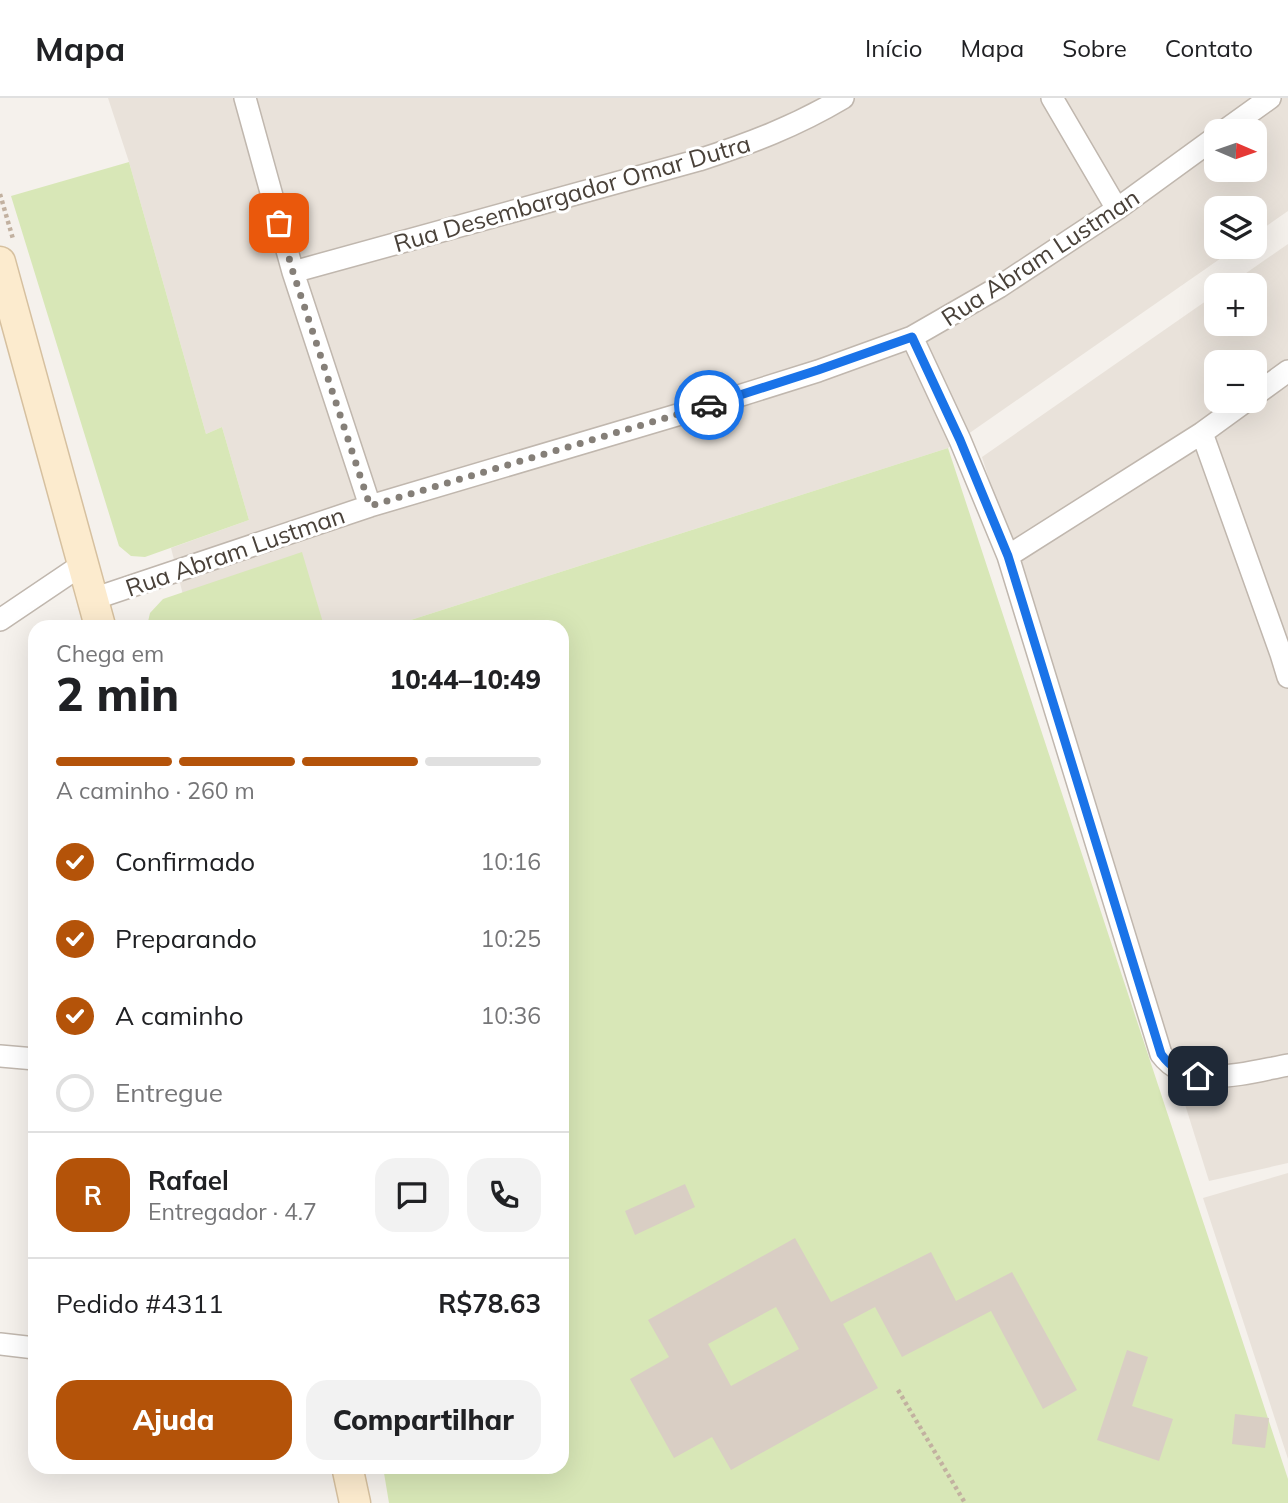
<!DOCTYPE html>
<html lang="pt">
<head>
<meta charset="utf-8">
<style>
  body { margin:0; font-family:Mulish,sans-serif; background:#f2f2f2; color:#202124; height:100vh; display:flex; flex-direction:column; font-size:26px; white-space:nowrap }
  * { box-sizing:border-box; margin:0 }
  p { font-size:23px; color:#757577 }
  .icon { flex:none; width:38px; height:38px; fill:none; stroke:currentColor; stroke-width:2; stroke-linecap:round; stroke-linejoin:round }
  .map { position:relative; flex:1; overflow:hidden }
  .panel { position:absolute; left:28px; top:522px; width:541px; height:854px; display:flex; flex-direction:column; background:#fff; border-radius:21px; box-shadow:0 7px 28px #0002 }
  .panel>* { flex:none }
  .needle { width:46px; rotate:92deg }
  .tools { position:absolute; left:1204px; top:21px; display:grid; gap:14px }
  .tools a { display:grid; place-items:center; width:63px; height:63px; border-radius:14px; background:#fff; box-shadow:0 7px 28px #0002; font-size:35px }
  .pin { position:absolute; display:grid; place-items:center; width:60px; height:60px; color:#fff; margin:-30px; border-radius:14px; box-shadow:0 4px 10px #0006 }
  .courier { position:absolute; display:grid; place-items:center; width:70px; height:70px; margin:-35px; border:5px solid #1a73e8; border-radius:50%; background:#fff; color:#222; box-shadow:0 2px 9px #0007 }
  .summary em { font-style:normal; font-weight:800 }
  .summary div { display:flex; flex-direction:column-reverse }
  .summary { display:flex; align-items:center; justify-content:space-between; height:119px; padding:0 28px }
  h1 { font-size:46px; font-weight:800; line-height:52px }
  .bar { display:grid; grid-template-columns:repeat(4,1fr); gap:10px 7px; align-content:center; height:84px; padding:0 28px }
  .bar i { height:9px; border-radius:5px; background:#e0e0e0 }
  .bar .current { background:#b45309 }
  .bar p { grid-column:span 4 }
  .line { display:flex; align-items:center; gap:18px; padding:0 28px; border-top:2px solid #e0e0e0 }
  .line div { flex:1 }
  .round { display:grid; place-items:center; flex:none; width:74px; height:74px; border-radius:21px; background:#f2f2f2 }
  ol { padding:0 28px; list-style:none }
  li { display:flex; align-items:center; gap:21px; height:77px }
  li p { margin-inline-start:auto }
  li .icon { padding:7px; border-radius:50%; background:#b45309; color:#fff; stroke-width:4 }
  li:last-child { color:#757577 }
  li i { width:38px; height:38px; border:4px solid #e0e0e0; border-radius:50% }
  .button { display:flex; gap:14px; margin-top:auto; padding:14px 28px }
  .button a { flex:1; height:80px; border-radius:21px; background:#b45309; color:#fff; font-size:28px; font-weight:800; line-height:80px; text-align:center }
  .button a+a { background:#f2f2f2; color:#202124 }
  header { display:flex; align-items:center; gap:42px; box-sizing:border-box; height:98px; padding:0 35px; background:#fff; border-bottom:2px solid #e0e0e0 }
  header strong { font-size:33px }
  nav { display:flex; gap:38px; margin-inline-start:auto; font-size:24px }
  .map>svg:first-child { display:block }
</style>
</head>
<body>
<header>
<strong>Mapa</strong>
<nav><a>Início</a><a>Mapa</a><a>Sobre</a><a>Contato</a></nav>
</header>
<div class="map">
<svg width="1288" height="1405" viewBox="0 0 1288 1405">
  <rect width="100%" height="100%" fill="#f5f1ec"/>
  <path fill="#e9e2da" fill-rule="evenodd" d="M 108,0 L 1288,0 L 1288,113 L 1255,136 L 1255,110 L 1216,110 L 1216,149 L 1237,149 L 948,350 L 392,528 L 191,528 L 171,450 L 249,422 L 222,329 L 206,336 L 129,64 ZM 1216,33 L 1255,33 L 1255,72 L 1216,72 Z
    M 1288,146 L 1288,1065 L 1209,1083 L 982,359 L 1216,196 L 1216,226 L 1255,226 L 1255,187 L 1229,187 ZM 1216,264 L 1255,264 L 1255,303 L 1216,303 Z
    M 1288,1075 L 1288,1361 L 1203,1100 Z"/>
  <path fill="#d8e7b7" d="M 129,64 L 206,336 L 222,329 L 249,422 L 145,459 L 131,458 L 119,448 L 11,98 Z
    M 948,350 L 1288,1381 L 1288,1405 L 389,1405 L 383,1369 L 562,1368 L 562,528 L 392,528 Z
    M 302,454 L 324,528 L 147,528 L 150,515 L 163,501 Z"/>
  <path fill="#d9cec4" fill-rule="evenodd" d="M 685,1086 L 695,1109 L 635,1137 L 625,1113 Z
    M 795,1140 L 831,1204 L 931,1154 L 956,1203 L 1012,1174 L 1077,1292 L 1043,1311 L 991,1213 L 902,1259 L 875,1209 L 843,1226 L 878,1290 L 731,1372 L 712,1339 L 674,1360 L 630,1281 L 669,1259 L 648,1222 ZM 776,1209 L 799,1251 L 731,1288 L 708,1246 Z
    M 1127,1252 L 1148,1259 L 1132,1308 L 1173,1321 L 1159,1363 L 1097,1342 Z
    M 1235,1316 L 1269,1320 L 1265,1350 L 1232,1346 Z"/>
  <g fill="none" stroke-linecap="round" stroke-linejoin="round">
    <g stroke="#c0b7ae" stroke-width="24">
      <path id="street" d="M 245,0 L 293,174 L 370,408
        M 1052,0 L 1117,111
        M 1224,33 L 1270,0
        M 293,174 L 699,62 C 751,45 796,28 843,0
        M 912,239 L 960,342 L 1008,458 L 1161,956 C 1189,994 1249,974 1288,967
        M 1255,297 L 1288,273
        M 1202,335 L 1281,556 L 1288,579
        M 1008,458 L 1202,335 L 1246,303
        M 93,501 L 370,408 L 694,312 L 818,273 L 912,239 L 999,189 L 1117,111 L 1216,39
        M 0,522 L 83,466
        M 0,958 L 35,961
        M 0,1246 L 35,1250"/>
    </g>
    <g stroke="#d6c09f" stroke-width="33">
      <path id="secondary" d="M 0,164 L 100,528
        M 347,1368 L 355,1405"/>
    </g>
    <path stroke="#c2b1a0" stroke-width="4.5" stroke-dasharray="3.5 3.5" stroke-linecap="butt" d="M 0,96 L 13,141
      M 898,1292 L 965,1405"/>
    <use href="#street" stroke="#fff" stroke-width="21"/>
    <use href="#secondary" stroke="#fcebce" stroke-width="30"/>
  </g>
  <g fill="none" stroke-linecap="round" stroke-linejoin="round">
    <path stroke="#857f78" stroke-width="7" stroke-dasharray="0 12.6" d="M 279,125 L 293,174 L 370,408 L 709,307"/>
    <path stroke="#1a73e8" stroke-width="9" d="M 709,307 L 818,272 L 912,239 L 960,342 L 1008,458 L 1161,956 C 1171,970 1182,976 1198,978"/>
  </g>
  <g text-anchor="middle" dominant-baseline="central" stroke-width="6" stroke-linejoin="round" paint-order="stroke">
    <g font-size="24" fill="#494139" stroke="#fff">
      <text transform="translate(572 95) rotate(-16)">Rua Desembargador Omar Dutra</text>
      <text transform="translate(1040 159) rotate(-33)">Rua Abram Lustman</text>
      <text transform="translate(235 453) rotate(-19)">Rua Abram Lustman</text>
    </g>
  </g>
</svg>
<div class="tools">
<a><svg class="needle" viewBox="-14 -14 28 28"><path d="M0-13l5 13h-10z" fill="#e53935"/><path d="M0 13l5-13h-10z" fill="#757577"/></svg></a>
<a><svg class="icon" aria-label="layers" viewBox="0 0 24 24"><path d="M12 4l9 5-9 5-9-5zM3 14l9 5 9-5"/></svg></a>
<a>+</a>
<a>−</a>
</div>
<div class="pin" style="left:279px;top:125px;background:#ea580c"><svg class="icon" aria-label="bag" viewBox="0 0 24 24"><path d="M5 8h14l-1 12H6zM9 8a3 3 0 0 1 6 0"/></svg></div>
<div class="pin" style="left:1198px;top:978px;background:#1f2937"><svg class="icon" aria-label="home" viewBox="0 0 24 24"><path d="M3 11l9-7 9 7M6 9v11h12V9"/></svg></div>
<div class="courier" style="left:709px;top:307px"><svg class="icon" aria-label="car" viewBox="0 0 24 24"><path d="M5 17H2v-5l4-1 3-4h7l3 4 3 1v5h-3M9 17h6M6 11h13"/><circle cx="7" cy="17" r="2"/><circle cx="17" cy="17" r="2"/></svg></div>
<section class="panel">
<div class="summary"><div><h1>2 min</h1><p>Chega em</p></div><em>10:44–10:49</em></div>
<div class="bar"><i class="current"></i><i class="current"></i><i class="current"></i><i></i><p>A caminho · 260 m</p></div>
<ol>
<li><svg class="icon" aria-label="check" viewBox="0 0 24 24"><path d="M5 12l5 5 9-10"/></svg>Confirmado<p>10:16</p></li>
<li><svg class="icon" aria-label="check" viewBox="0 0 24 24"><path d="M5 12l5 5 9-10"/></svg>Preparando<p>10:25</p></li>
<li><svg class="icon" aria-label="check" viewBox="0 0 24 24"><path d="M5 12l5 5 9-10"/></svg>A caminho<p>10:36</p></li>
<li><i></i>Entregue</li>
</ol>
<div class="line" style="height:126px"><b class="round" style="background:#b45309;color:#fff">R</b><div><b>Rafael</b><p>Entregador · 4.7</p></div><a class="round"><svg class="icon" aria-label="chat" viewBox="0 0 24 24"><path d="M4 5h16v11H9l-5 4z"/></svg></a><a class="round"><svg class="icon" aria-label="phone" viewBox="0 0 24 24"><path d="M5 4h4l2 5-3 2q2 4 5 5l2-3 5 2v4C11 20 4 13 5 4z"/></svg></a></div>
<div class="line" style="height:91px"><div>Pedido #4311</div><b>R$78.63</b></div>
<div class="button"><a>Ajuda</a><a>Compartilhar</a></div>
</section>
</div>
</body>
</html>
